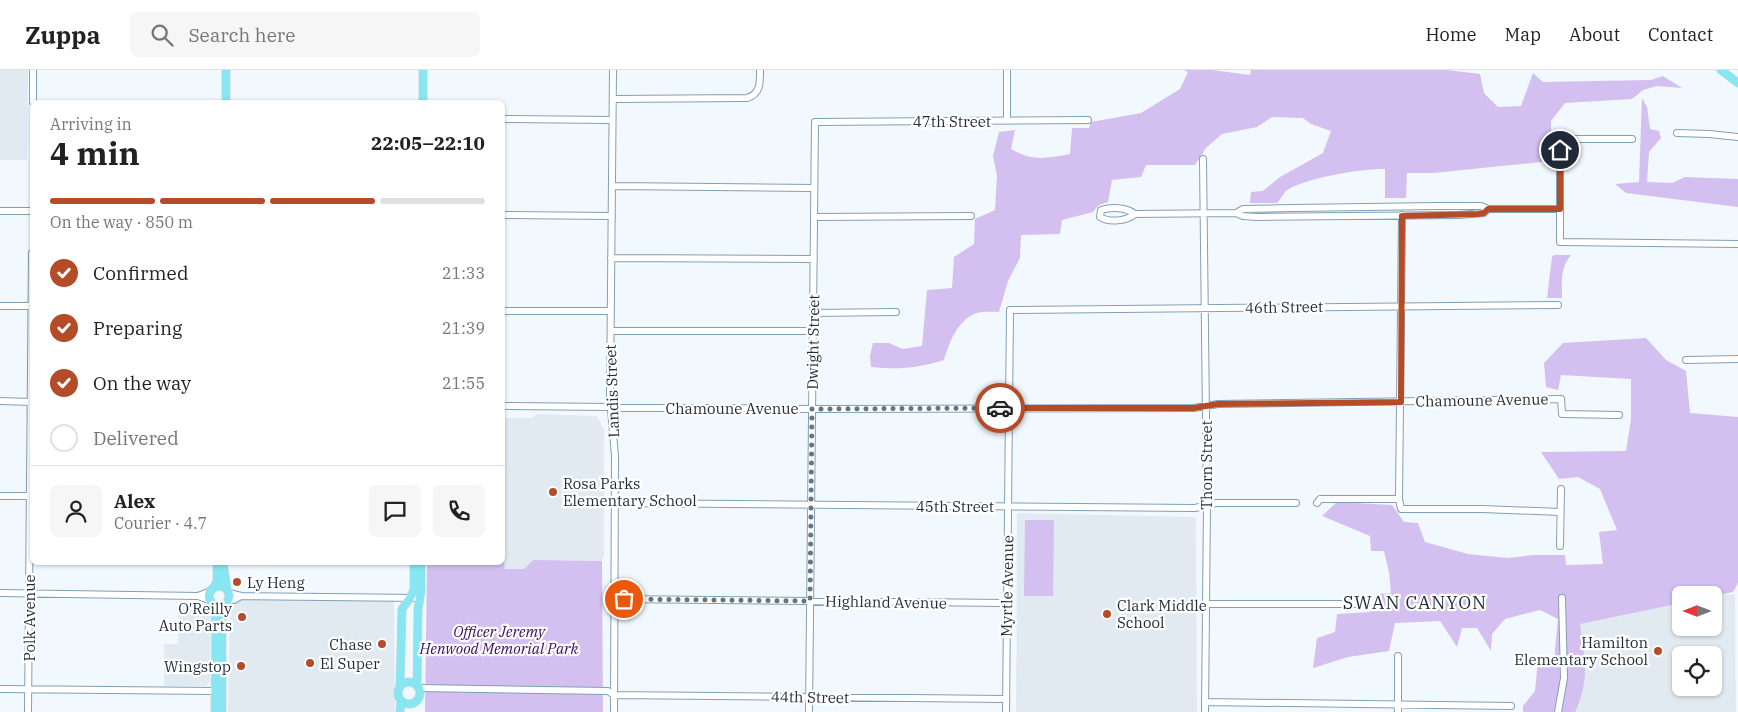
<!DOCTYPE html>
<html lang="en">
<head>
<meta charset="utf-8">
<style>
  body { margin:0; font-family:"IBM Plex Serif",serif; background:#f6f6f6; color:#222; height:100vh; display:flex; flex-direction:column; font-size:19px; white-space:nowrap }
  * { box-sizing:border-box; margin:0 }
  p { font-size:16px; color:#767676 }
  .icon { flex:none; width:28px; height:28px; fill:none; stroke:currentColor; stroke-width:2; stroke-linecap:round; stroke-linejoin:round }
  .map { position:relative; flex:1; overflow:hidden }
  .details { position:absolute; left:30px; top:30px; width:475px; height:465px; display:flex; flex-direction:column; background:#fff; border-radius:8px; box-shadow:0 1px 4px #0004 }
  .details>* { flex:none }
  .needle { width:32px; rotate:270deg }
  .buttons { position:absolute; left:1672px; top:516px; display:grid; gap:10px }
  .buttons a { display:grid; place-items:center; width:50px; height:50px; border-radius:8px; background:#fff; box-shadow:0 1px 4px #0004; font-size:25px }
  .pin { position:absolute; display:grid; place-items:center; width:42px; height:42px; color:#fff; margin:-21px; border:2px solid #fff; border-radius:50%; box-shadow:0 1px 5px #0007 }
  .courier { position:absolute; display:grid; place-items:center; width:50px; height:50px; margin:-25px; border:4px solid #b34c27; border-radius:50%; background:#fff; color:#222; box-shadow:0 1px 6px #0007 }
  .summary em { font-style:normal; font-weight:700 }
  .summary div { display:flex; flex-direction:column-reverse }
  .summary { display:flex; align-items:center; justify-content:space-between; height:85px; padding:0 20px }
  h1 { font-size:32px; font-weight:700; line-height:38px }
  .bar { display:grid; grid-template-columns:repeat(4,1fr); gap:8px 5px; align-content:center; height:60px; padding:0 20px }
  .bar i { height:6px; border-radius:4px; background:#e0e0e0 }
  .bar .on { background:#b34c27 }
  .bar p { grid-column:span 4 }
  .line { display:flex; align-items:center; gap:12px; padding:0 20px; border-top:1px solid #e0e0e0 }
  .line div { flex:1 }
  .round { display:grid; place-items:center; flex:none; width:52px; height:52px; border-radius:8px; background:#f6f6f6 }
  ol { padding:0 20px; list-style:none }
  li { display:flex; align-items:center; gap:15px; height:55px }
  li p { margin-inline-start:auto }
  li .icon { padding:5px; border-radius:50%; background:#b34c27; color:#fff; stroke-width:4 }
  li:last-child { color:#767676 }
  li i { width:28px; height:28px; border:2px solid #e0e0e0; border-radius:50% }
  header { display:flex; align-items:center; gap:30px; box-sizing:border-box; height:70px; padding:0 25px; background:#fff; border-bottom:1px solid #e0e0e0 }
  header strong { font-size:24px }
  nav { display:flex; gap:28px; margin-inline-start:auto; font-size:18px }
  .search { width:350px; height:45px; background:#f6f6f6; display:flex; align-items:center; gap:12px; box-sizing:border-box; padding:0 18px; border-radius:8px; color:#767676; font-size:19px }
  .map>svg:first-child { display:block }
</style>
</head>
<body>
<header>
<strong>Zuppa</strong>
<div class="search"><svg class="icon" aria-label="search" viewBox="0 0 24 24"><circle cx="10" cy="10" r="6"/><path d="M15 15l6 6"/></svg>Search here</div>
<nav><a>Home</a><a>Map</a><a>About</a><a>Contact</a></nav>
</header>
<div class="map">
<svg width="1738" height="642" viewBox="0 0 1738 642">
  <rect width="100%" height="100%" fill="#f2f9fe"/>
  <path fill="#e2eaf1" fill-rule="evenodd" d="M 0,0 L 28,0 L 27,90 L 0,90 Z
    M 537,344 L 597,346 L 604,360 L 604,484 L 602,491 L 533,490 L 524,499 L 504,499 L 504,492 L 502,491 L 502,348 L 532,348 Z
    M 1017,443 L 1196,447 L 1197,642 L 1016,642 Z
    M 1735,524 L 1736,642 L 1575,642 L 1574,549 L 1681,530 L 1681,558 L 1714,558 L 1714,525 ZM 1681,585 L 1714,585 L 1714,618 L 1681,618 Z
    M 230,529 L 394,531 L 395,642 L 228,642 Z
    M 178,533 L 207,534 L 211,536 L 210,612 L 206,616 L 164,616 L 164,574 L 178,574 Z"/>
  <path fill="#d3bff0" d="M 1184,0 L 1212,0 L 1250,5 L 1251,0 L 1447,0 L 1480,4 L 1484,23 L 1498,37 L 1521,36 L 1533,3 L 1543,12 L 1651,10 L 1663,6 L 1682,18 L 1657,16 L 1643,20 L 1632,29 L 1565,33 L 1551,51 L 1552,91 L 1433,103 L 1407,103 L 1406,128 L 1385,128 L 1385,99 C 1365,98 1302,108 1286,121 C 1283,124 1280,130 1277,133 L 1250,133 L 1251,122 L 1263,121 L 1280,107 L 1323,83 L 1331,61 L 1311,54 L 1303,48 L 1272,47 L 1257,57 L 1222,64 L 1206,78 L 1195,95 L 1146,95 L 1141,107 L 1112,110 L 1108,132 L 1099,135 L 1093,142 L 1062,150 L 1060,164 L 1021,165 L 1020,188 L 1008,211 L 999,242 C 991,242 981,241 974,244 C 957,252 949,273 944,290 C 918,298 898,300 871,297 L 870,286 L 873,273 L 889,273 L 903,279 L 922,276 L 927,220 L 952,218 L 954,187 L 974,174 L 975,149 L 995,140 L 997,106 L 993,86 L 999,62 L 1015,60 L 1011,79 C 1032,92 1047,88 1070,84 L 1072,58 L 1089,58 L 1091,52 L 1141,43 L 1180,19 L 1188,2 Z
    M 1642,28 L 1647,37 L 1650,59 L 1659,61 L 1661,68 L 1649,82 L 1647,112 L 1672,113 L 1685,107 L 1738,109 L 1738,137 L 1626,123 L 1615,114 L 1639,112 Z
    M 1554,185 L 1571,185 C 1560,198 1562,211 1562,228 L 1547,228 L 1552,187 Z
    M 1646,268 L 1666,290 L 1686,301 L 1690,343 L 1738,347 L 1738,513 L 1733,522 L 1714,526 L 1681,525 L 1681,533 L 1580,554 C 1585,587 1590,610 1575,642 L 1523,642 L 1523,636 L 1535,621 L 1538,590 L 1554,590 L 1558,549 L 1540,540 L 1505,549 L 1492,564 L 1491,581 L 1477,558 L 1462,558 L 1457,577 L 1440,551 L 1395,553 L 1389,581 L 1348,587 L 1313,598 L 1317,568 L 1335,562 L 1337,544 L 1370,542 L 1378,524 L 1391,523 L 1389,502 L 1384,481 L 1371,481 L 1370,466 L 1322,446 L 1337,432 L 1392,435 L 1404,452 L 1418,453 L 1425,472 L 1468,484 L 1507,488 L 1534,485 L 1565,485 L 1566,495 L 1603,494 L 1599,462 L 1617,460 L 1600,419 L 1578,407 L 1559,409 L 1541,382 L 1626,381 L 1631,349 L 1631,309 L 1561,305 L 1558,320 L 1546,317 L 1544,293 L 1563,273 Z
    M 1025,450 L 1054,450 L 1053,526 L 1024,526 Z
    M 533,490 L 602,491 L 603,642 L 425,642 L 427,493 L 502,492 L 503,491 L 504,492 L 505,499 L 524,499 Z"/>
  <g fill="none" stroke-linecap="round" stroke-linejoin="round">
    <g stroke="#80a0b7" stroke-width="8">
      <path id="minor" d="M 33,0 L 33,32
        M 613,0 L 610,328 L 615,386 L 614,642
        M 1007,0 L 1007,51
        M 613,29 L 747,28 C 761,24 760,12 760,0
        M 502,49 L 612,50
        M 1677,63 L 1709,64 L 1738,67
        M 1632,69 L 1560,69 L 1560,172 L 1738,174
        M 1203,89 L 1207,434 L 1205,642
        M 612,116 L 814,118
        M 0,141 L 32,141
        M 1236,143 L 1243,146 L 1257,147 L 1459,145 L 1484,143 L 1488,139
        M 1135,144 C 1126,137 1111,137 1101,140 L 1100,147 C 1109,153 1127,151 1135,144 L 1236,143 L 1243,139 L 1292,138 L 1438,136 L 1481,136 L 1488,139 L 1560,139
        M 502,145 L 612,146
        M 1402,145 L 1399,429 L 1401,439 L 1482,439 L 1560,442
        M 814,147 L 971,146
        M 611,188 L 814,189
        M 0,236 L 32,236
        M 502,241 L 611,241
        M 813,243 L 896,242
        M 611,261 L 813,261
        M 1686,290 L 1738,289
        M 0,331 L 32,332
        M 502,336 L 812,339 L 1194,338 L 1218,334 L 1561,329 L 1562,344 L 1619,345
        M 0,426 L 32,426
        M 614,433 L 1195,438 L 1216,433 L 1296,433
        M 1317,433 L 1320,429 L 1399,429
        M 1560,476 L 1561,419
        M 0,523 L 198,526 L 211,521
        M 229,523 L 241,526 L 420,528
        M 198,526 L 211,531
        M 615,529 L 1007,533
        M 229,530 L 234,530 L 241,526
        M 1206,534 L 1366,534
        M 419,618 L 608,621 L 614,625 L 1006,629
        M 0,619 L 215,621
        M 1205,632 L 1511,636
        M 28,642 L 32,183
        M 809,642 L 815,52 L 1088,50
        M 1006,642 L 1010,240 L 1558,235
        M 1398,642 L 1398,586
        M 1558,642 L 1564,608 L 1562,528"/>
    </g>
    <g stroke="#d2d5d7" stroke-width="9">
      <path id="major" d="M 1721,0 L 1738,13
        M 226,32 L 226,0
        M 423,32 L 423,0
        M 223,492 L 227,520
        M209 526a10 10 0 1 1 20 0a10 10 0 1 1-20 0Z
        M 213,519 L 217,511 L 217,492
        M 213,534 L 216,552 L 215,642
        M398 623a11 11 0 1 1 22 0a11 11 0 1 1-22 0Z
        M 400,616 L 402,539 L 410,528 L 414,520 L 414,492
        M 417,616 L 418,539 L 421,521 L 421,492
        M 222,642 L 222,546 L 225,535
        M 400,642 L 401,631"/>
    </g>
    <use href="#minor" stroke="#fff" stroke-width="6"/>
    <use href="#major" stroke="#88e5f2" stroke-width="8"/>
  </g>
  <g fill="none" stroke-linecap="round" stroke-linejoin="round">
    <path stroke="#69747c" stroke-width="5" stroke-dasharray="0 9" d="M 624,529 L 810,531 L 812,339 L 1000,338"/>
    <path stroke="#b34c27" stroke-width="6" d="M 1000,338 L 1194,338 L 1218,334 L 1401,332 L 1402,146 L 1478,144 L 1484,143 L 1488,139 L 1560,139 L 1560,80"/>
  </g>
  <g fill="#b34c27" stroke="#fff" stroke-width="2">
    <circle cx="553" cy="422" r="5"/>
    <circle cx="237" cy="512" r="5"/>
    <circle cx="1107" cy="544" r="5"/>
    <circle cx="242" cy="547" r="5"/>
    <circle cx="382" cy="574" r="5"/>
    <circle cx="1658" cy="581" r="5"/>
    <circle cx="310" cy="593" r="5"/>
    <circle cx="241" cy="596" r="5"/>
  </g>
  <g text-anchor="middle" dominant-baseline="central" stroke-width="4.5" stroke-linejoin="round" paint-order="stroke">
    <g font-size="15" fill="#1f2c36" stroke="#fff">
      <text x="952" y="51">47th Street</text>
      <text transform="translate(1284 237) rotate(-1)">46th Street</text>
      <text transform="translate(813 272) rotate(-89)">Dwight Street</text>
      <text transform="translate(612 321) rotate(-92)">Landis Street</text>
      <text transform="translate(1482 330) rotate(-1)">Chamoune Avenue</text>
      <text x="732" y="338">Chamoune Avenue</text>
      <text transform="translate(1206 395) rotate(-90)">Thorn Street</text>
      <text x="955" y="436">45th Street</text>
      <text transform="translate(1007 516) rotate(-89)">Myrtle Avenue</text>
      <text transform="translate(886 532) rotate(1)">Highland Avenue</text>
      <text transform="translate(29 548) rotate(-90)">Polk Avenue</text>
      <text transform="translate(810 627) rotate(1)">44th Street</text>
    </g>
    <g font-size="15" fill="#1f2c36" stroke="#fff" text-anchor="start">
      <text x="563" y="413">Rosa Parks<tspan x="563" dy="17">Elementary School</tspan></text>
      <text x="247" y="512">Ly Heng</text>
      <text x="1117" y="535">Clark Middle<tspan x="1117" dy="17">School</tspan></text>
      <text x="232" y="538" text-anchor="end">O'Reilly<tspan x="232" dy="17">Auto Parts</tspan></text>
      <text x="1648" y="572" text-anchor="end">Hamilton<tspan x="1648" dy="17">Elementary School</tspan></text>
      <text x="372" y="574" text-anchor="end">Chase</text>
      <text x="320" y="593">El Super</text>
      <text x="231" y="596" text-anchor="end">Wingstop</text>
    </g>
    <g font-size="15" font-style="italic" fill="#3b0d5f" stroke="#fff">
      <text x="499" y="561">Officer Jeremy<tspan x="499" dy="17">Henwood Memorial Park</tspan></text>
    </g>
    <g font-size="18" letter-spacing="1" fill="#1f2c36" stroke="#fff">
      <text x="1415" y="532">SWAN CANYON</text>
    </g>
  </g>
</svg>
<div class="buttons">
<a><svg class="needle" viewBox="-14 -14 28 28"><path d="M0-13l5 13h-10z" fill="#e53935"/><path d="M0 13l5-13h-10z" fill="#767676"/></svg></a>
<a><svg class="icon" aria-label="locate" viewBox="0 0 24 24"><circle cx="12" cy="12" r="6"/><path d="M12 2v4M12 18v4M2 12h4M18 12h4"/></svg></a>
</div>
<div class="pin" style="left:624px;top:529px;background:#ea580c"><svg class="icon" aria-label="bag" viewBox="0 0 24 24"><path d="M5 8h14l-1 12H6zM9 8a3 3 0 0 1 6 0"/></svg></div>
<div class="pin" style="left:1560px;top:80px;background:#1f2937"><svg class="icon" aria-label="home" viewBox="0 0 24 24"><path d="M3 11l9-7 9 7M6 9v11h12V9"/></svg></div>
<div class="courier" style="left:1000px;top:338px"><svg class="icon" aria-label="car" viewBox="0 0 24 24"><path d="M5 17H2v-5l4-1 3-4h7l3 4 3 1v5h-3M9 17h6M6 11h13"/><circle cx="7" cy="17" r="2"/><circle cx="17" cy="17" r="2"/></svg></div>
<section class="details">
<div class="summary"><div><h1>4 min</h1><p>Arriving in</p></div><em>22:05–22:10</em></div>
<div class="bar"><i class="on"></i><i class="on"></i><i class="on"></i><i></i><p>On the way · 850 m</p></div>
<ol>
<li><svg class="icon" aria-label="check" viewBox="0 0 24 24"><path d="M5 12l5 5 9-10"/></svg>Confirmed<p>21:33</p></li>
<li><svg class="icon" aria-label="check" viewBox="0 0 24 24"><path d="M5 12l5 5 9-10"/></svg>Preparing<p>21:39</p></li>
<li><svg class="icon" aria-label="check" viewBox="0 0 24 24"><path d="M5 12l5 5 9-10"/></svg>On the way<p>21:55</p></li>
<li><i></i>Delivered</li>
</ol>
<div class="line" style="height:90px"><a class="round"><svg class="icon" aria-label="person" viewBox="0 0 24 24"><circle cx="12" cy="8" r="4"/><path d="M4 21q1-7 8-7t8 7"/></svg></a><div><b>Alex</b><p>Courier · 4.7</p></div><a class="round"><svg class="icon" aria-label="chat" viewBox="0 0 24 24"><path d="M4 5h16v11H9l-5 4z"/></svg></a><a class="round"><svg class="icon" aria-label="phone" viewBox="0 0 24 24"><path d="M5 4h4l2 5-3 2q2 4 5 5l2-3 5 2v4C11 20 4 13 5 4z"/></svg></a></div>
</section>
</div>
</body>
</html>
